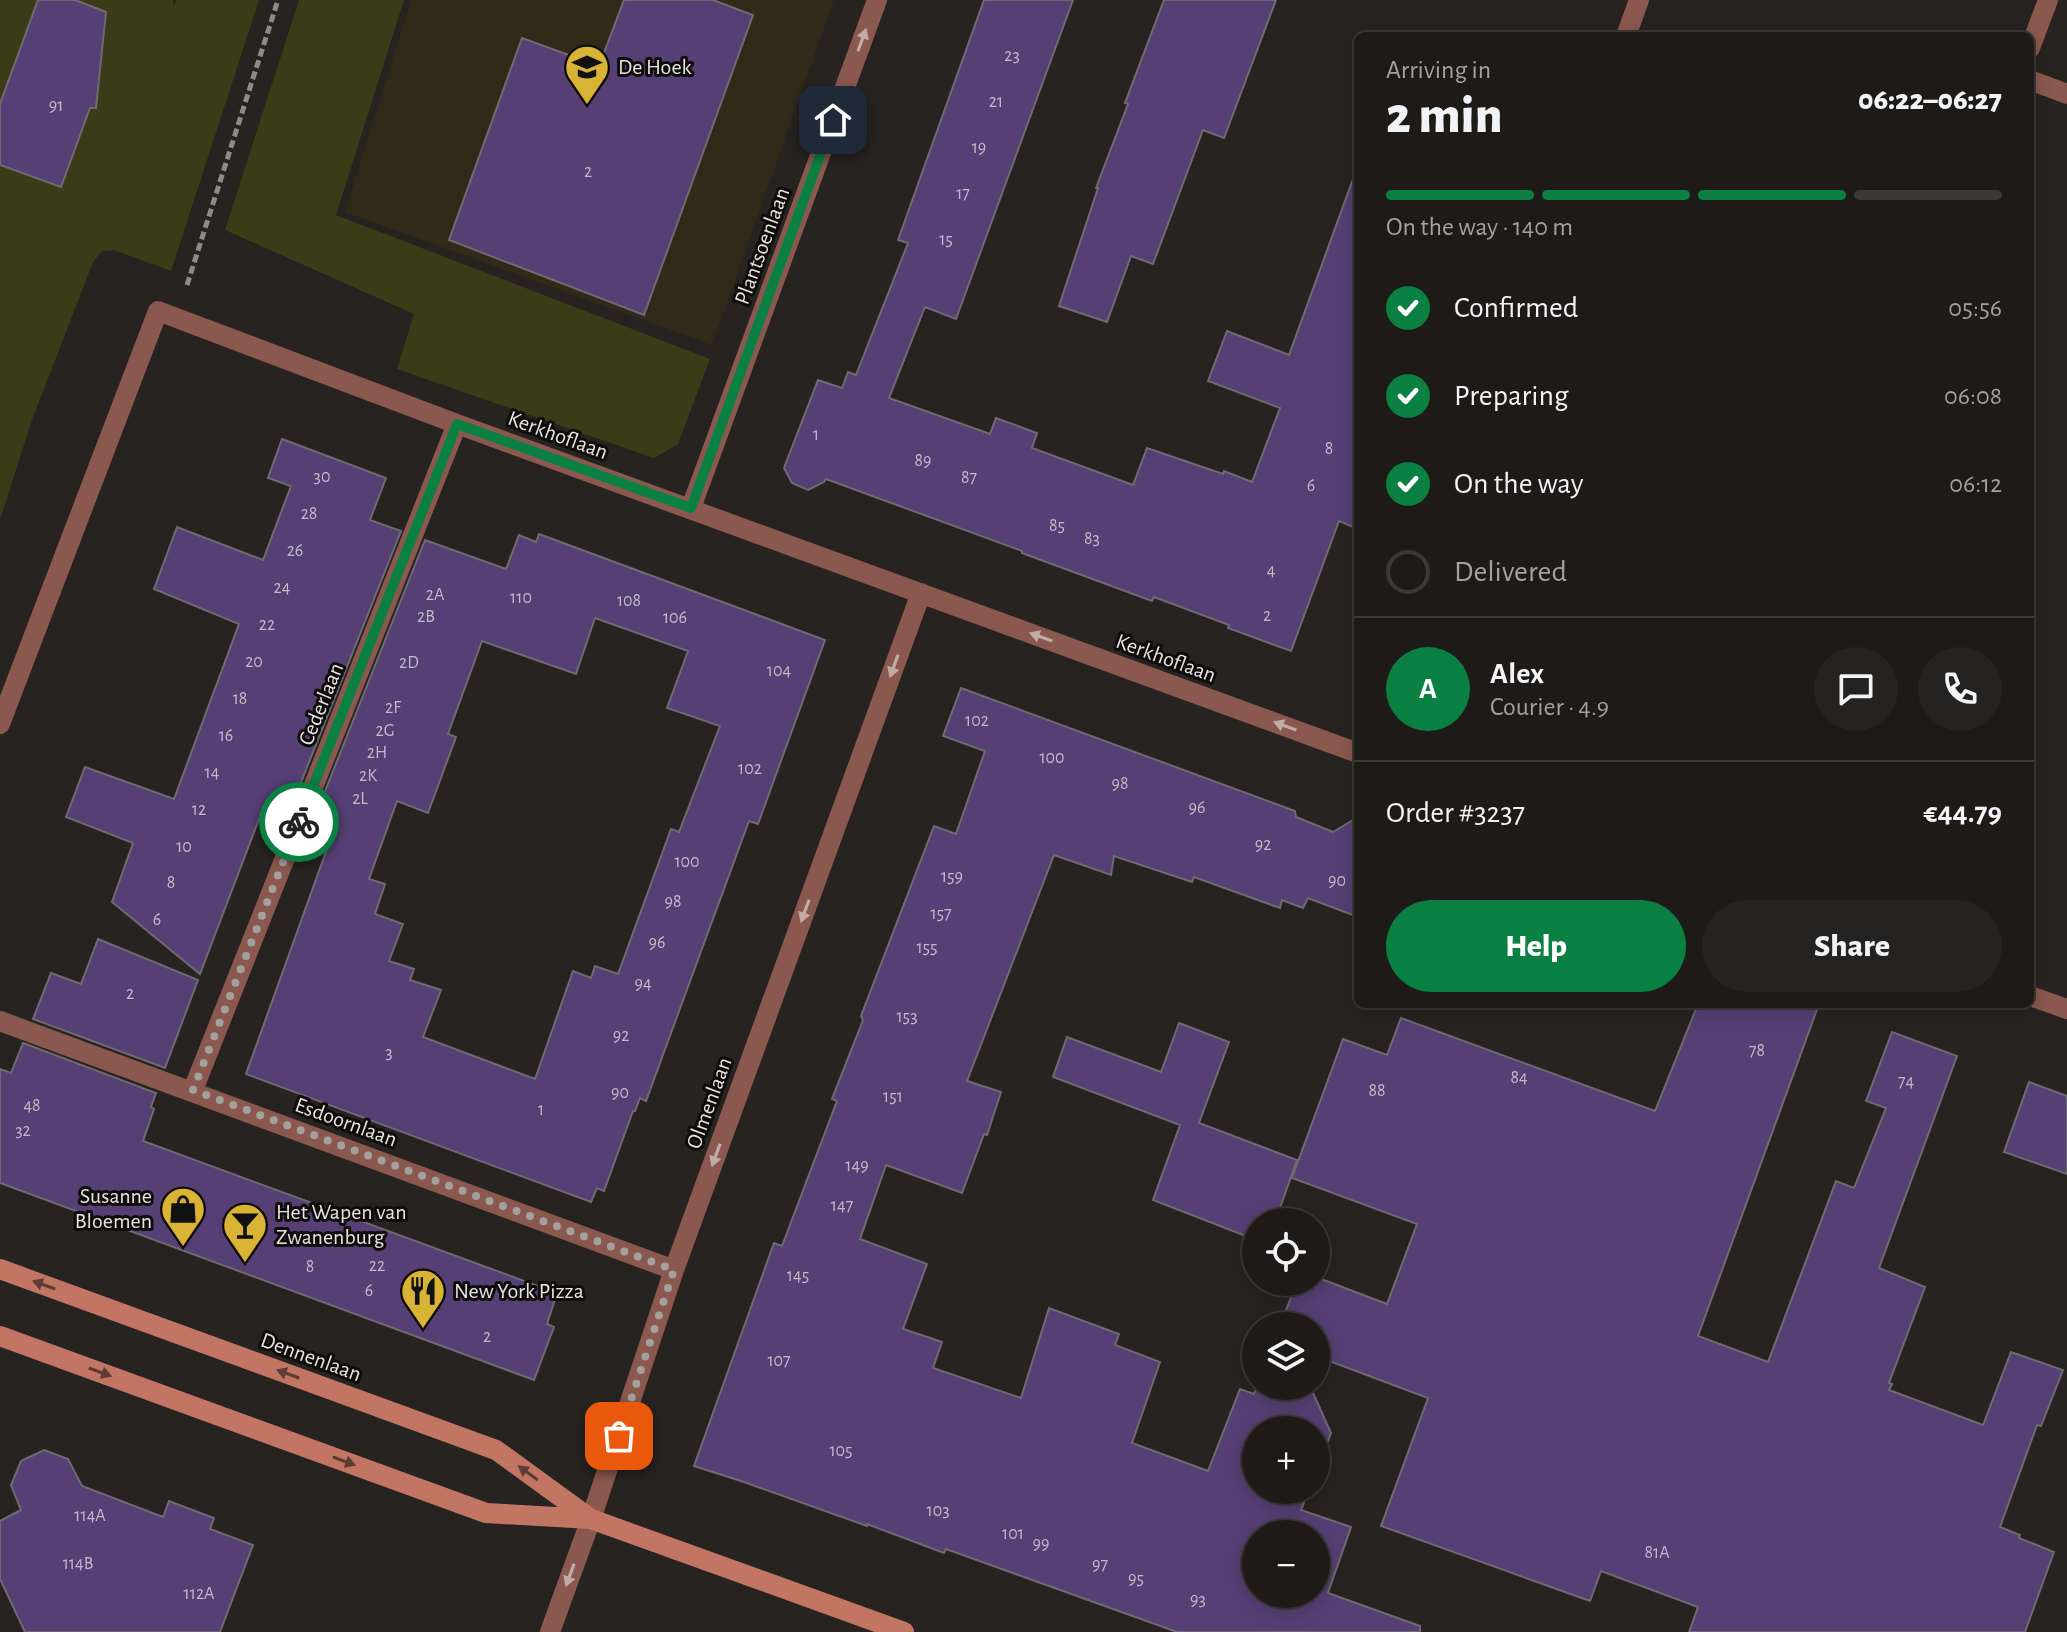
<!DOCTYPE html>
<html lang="en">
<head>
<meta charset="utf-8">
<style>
  body { margin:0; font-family:"Alegreya Sans",sans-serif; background:#252321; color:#f1f3f6; height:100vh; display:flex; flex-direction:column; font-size:30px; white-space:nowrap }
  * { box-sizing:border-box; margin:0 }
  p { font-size:26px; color:#a0a1a2 }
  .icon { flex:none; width:44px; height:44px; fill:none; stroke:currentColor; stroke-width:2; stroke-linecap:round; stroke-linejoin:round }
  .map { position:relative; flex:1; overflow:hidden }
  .details { position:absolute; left:1354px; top:32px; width:680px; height:976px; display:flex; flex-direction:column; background:#1d1a18; border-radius:12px; box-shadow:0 4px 20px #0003,0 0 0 2px #3b3837 }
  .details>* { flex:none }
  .buttons { position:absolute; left:1242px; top:1208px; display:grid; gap:16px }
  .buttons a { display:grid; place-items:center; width:88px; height:88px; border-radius:50%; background:#1d1a18; box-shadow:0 4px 20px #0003,0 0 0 2px #3b3837; font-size:40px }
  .pin { position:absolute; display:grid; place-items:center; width:68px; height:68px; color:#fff; margin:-34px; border-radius:16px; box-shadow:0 4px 12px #0006 }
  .courier { position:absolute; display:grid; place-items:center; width:80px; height:80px; margin:-40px; border:6px solid #0b8043; border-radius:50%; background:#fff; color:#222; box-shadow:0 2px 10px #0007 }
  .headline em { font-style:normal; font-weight:800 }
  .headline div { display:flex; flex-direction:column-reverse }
  .headline { display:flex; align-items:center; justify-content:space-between; height:136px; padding:0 32px }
  h1 { font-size:52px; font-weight:800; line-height:60px }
  .bar { display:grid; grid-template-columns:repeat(4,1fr); gap:12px 8px; align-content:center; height:96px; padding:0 32px }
  .bar i { height:10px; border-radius:6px; background:#3b3837 }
  .bar .current { background:#0b8043 }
  .bar p { grid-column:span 4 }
  .line { display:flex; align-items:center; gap:20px; padding:0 32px; border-top:2px solid #3b3837 }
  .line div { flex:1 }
  .round { display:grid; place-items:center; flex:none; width:84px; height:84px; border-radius:42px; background:#252321 }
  ol { padding:0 32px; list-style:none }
  li { display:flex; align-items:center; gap:24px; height:88px }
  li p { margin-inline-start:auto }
  li .icon { padding:8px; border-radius:50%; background:#0b8043; color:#fff; stroke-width:4 }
  li:last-child { color:#a0a1a2 }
  li i { width:44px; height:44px; border:4px solid #3b3837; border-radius:50% }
  .cta { display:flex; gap:16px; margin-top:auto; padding:16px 32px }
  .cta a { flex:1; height:92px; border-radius:48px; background:#0b8043; color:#fff; font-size:32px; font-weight:800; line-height:92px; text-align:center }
  .cta a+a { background:#252321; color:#f1f3f6 }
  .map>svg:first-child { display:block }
</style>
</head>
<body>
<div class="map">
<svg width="2067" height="1632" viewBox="0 0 2067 1632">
  <rect width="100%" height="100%" fill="#272320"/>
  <path fill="#312a19" d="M 411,0 L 834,0 L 712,345 L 345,212 Z"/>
  <path fill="#3a3c17" d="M 0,0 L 173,0 L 174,7 L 176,0 L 259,0 L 171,271 L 114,250 L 102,251 L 93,262 L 32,420 L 0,520 Z
    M 299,0 L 404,0 L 336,215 L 710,359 L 678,444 L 654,458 L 397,369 L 414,314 L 225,230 Z"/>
  <path fill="#563f75" stroke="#6d6b70" stroke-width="2" fill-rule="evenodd" d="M 38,0 L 75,0 L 106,12 L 96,108 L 90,108 L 61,187 L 0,165 L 0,104 Z
    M 624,0 L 713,0 L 753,15 L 644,315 L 449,240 L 522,38 L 599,66 Z
    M 984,0 L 1073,0 L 956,319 L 925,307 L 889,398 L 990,434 L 996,418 L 1037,433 L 1032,448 L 1133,485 L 1147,448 L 1223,474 L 1224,471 L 1252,482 L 1280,408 L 1208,381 L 1227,331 L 1289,355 L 1353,179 L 1358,180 L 1358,529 L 1339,521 L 1291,651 L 1228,628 L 1229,625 L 1154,597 L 1152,601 L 1022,553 L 1022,551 L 826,479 L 824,482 L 808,490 L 792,483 L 784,468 L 818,380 L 842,388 L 848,372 L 856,375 L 908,243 L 898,240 Z
    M 1164,0 L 1276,0 L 1224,138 L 1203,130 L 1153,264 L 1131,256 L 1107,322 L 1059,306 L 1098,188 L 1096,188 L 1128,104 L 1125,103 Z
    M 282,439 L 386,478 L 370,520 L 401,531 L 288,815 L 264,806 L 200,974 L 112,902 L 133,843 L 66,817 L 85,767 L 174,799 L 239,624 L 154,589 L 177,527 L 263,560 L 291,486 L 268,478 Z
    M 539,534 L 825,640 L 758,824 L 749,821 L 646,1101 L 640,1098 L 635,1111 L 633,1111 L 604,1191 L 597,1188 L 591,1202 L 246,1074 L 333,832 L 312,824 L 425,540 L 506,569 L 519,535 L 536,542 ZM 595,618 L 688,651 L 667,708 L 720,726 L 679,832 L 671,829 L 618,974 L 595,966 L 591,978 L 573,971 L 535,1079 L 423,1037 L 441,990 L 410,980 L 414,969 L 389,961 L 403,924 L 375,914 L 385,884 L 369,879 L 397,801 L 428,813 L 456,737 L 448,734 L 482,641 L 576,674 Z
    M 961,688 L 1295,811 L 1296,817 L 1333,832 L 1358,817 L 1358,917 L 1308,898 L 1303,908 L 1282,900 L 1280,908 L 1194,877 L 1192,882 L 1114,856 L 1111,875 L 1054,855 L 967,1081 L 1001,1092 L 987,1135 L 984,1134 L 962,1193 L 886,1165 L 860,1239 L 927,1264 L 903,1329 L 942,1342 L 933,1368 L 1021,1398 L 1049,1308 L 1119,1334 L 1115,1345 L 1160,1362 L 1132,1443 L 1208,1471 L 1240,1389 L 1254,1394 L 1257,1386 L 1310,1386 L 1331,1433 L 1316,1472 L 1316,1430 L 1256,1430 L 1256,1490 L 1309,1490 L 1301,1510 L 1351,1527 L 1328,1593 L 1420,1626 L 1420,1632 L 1177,1632 L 946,1549 L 944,1553 L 867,1524 L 867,1526 L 741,1481 L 694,1466 L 774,1243 L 782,1246 L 810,1172 L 837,1101 L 832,1099 L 863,1020 L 861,1016 L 934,826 L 956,834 L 985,751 L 943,736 ZM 1256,1534 L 1316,1534 L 1316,1594 L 1256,1594 Z
    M 98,939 L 198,980 L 165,1068 L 33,1019 L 51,973 L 81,984 Z
    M 1698,1004 L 1819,1004 L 1698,1336 L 1768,1362 L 1836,1181 L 1854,1188 L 1886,1108 L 1866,1101 L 1892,1032 L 1957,1056 L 1879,1268 L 1925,1287 L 1889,1383 L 1892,1384 L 1889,1390 L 1983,1425 L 2011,1352 L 2063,1370 L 2041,1426 L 2037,1425 L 2000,1527 L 2020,1535 L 2019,1538 L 2054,1552 L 2025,1632 L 1689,1632 L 1698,1607 L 1601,1571 L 1590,1601 L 1381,1526 L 1428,1398 L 1316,1356 L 1316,1326 L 1280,1326 L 1297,1282 L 1316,1282 L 1316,1277 L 1387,1304 L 1417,1224 L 1292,1178 L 1343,1039 L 1387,1055 L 1401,1018 L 1655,1111 Z
    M 1179,1023 L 1229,1042 L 1199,1123 L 1297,1160 L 1275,1222 L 1256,1222 L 1256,1240 L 1153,1200 L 1180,1125 L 1053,1077 L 1067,1037 L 1161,1072 Z
    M 23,1043 L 156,1093 L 151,1107 L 154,1109 L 143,1141 L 557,1293 L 547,1324 L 554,1327 L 534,1380 L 0,1183 L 0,1069 L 11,1073 Z
    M 2029,1082 L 2067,1096 L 2067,1174 L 2004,1152 Z
    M 44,1450 L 68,1459 L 82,1486 L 163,1517 L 169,1501 L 214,1518 L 210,1529 L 253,1545 L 220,1632 L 25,1632 L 0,1579 L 0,1521 L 21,1510 L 11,1485 L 21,1461 Z"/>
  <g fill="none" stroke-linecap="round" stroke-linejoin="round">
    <path stroke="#8d8a87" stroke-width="5" stroke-dasharray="8 4" stroke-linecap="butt" d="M 187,285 L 278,0"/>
    <path stroke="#8a584e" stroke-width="20" d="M 2030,48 L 2048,0
      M 2030,80 L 2067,94"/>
    <path stroke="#8a584e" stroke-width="20" d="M 1626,36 L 1639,0
      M 691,508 L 877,0
      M 0,724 L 158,311 L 457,424 L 1358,753
      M 2030,996 L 2067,1009
      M 0,1021 L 674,1270
      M 193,1090 L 457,424
      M 550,1632 L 591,1519 L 674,1270 L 921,593"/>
    <path stroke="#c37564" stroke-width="20" d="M 0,1269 L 496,1450 L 591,1519 L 904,1632
      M 0,1336 L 486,1513 L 591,1519"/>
  </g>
  <defs><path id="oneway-solid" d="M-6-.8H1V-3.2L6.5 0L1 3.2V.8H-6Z" transform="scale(2)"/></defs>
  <g fill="#c1aba6">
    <use href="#oneway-solid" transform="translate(862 40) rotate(-70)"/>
    <use href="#oneway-solid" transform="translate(1041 637) rotate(-160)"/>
    <use href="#oneway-solid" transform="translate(894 666) rotate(110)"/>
    <use href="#oneway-solid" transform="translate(1285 726) rotate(-160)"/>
    <use href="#oneway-solid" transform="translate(805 911) rotate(110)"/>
    <use href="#oneway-solid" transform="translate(716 1155) rotate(110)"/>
    <use href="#oneway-solid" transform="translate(570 1575) rotate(110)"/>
  </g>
  <g fill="#5f3c33">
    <use href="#oneway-solid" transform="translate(44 1285) rotate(-160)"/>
    <use href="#oneway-solid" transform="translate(100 1372) rotate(20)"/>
    <use href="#oneway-solid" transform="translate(288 1374) rotate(-160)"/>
    <use href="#oneway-solid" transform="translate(344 1461) rotate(20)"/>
    <use href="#oneway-solid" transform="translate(528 1473) rotate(-144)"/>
  </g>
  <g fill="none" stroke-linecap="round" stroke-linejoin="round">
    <path stroke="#a3a09d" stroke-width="8" stroke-dasharray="0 14.4" d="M 299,822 L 193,1090 L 674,1270 L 619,1436"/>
    <path stroke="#0b8043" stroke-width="10" d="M 299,822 L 457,424 L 691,508 L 833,120"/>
  </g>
  <defs>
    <g id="school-pin" transform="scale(2.3)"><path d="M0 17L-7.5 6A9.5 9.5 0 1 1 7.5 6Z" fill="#d9b334" stroke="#0e0d0b"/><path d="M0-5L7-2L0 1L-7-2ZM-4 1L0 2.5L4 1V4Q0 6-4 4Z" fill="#111"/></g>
    <g id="shop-pin" transform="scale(2.3)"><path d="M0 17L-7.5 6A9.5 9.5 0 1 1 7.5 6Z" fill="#d9b334" stroke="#0e0d0b"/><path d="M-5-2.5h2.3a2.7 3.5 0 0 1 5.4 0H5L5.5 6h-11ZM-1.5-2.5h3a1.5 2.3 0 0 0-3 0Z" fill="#111"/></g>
    <g id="bar-pin" transform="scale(2.3)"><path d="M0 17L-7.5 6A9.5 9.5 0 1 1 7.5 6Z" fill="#d9b334" stroke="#0e0d0b"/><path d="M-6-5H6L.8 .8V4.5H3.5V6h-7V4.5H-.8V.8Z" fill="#111"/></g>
    <g id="restaurant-pin" transform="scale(2.3)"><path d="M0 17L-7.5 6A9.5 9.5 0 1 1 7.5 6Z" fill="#d9b334" stroke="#0e0d0b"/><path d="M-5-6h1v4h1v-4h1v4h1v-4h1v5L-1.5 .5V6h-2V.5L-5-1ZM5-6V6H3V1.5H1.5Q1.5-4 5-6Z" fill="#111"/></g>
  </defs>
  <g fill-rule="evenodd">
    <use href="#school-pin" x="587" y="67"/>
    <use href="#shop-pin" x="183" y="1209"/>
    <use href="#bar-pin" x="245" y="1225"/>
    <use href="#restaurant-pin" x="423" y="1291"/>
  </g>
  <g text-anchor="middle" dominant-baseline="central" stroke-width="6" stroke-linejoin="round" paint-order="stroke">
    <g font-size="18" fill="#c2bac6">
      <text x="1012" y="56">23</text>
      <text x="996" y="102">21</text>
      <text x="56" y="106">91</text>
      <text x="979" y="148">19</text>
      <text x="588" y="172">2</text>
      <text x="963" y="194">17</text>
      <text x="946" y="240">15</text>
      <text x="816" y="435">1</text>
      <text x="1329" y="449">8</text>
      <text x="923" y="461">89</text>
      <text x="322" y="477">30</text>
      <text x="969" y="478">87</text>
      <text x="1311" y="486">6</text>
      <text x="309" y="514">28</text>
      <text x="1057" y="526">85</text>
      <text x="1092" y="539">83</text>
      <text x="295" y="551">26</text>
      <text x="1271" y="571">4</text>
      <text x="282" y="588">24</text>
      <text x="435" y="595">2A</text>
      <text x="521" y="598">110</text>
      <text x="629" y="601">108</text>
      <text x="1267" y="616">2</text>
      <text x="426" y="617">2B</text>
      <text x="675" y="618">106</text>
      <text x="267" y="625">22</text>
      <text x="254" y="662">20</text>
      <text x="409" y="663">2D</text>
      <text x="779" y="671">104</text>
      <text x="240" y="699">18</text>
      <text x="393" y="708">2F</text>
      <text x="977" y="721">102</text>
      <text x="385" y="731">2G</text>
      <text x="226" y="736">16</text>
      <text x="377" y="753">2H</text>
      <text x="1052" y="758">100</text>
      <text x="750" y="769">102</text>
      <text x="212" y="773">14</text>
      <text x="368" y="776">2K</text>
      <text x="1120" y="784">98</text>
      <text x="360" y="799">2L</text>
      <text x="1197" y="808">96</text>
      <text x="199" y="810">12</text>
      <text x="1263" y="845">92</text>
      <text x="184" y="847">10</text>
      <text x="687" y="862">100</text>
      <text x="952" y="877">159</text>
      <text x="1337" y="881">90</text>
      <text x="171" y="883">8</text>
      <text x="673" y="902">98</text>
      <text x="941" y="914">157</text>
      <text x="157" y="920">6</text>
      <text x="657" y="943">96</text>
      <text x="927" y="948">155</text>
      <text x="643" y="984">94</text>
      <text x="130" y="994">2</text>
      <text x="907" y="1017">153</text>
      <text x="621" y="1036">92</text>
      <text x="1757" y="1051">78</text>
      <text x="389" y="1053">3</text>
      <text x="1519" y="1078">84</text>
      <text x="1906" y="1082">74</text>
      <text x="1377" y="1091">88</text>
      <text x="620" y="1093">90</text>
      <text x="893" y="1097">151</text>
      <text x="32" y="1106">48</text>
      <text x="541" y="1110">1</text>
      <text x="23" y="1131">32</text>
      <text x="857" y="1166">149</text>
      <text x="842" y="1206">147</text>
      <text x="377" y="1266">22</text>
      <text x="310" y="1267">8</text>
      <text x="798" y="1276">145</text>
      <text x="369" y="1291">6</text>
      <text x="487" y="1337">2</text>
      <text x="779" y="1361">107</text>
      <text x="841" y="1451">105</text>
      <text x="938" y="1511">103</text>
      <text x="90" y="1516">114A</text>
      <text x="1013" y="1534">101</text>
      <text x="1041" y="1544">99</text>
      <text x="1657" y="1553">81A</text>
      <text x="78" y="1564">114B</text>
      <text x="1100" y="1565">97</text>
      <text x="1136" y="1579">95</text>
      <text x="199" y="1594">112A</text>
      <text x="1198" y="1600">93</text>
    </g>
    <g font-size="22" fill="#e6e3e1" stroke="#0e0d0b" text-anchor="start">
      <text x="618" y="67">De Hoek</text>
      <text x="152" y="1196" text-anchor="end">Susanne<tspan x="152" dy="25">Bloemen</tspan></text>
      <text x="276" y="1212">Het Wapen van<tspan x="276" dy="25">Zwanenburg</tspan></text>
      <text x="454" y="1291">New York Pizza</text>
    </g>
    <g font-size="22" fill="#e6e3e1" stroke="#0e0d0b">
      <text transform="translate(762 246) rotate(-70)">Plantsoenlaan</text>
      <text transform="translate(558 435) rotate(20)">Kerkhoflaan</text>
      <text transform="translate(1166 658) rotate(20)">Kerkhoflaan</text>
      <text transform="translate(321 704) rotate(-68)">Cederlaan</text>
      <text transform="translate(709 1103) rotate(-70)">Olmenlaan</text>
      <text transform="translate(346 1122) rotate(20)">Esdoornlaan</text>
      <text transform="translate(311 1357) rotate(20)">Dennenlaan</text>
    </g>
  </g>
</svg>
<div class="buttons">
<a><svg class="icon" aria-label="locate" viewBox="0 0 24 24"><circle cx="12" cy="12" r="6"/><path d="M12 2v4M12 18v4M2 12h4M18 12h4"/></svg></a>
<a><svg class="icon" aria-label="layers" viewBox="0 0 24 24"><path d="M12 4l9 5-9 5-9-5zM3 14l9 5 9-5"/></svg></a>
<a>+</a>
<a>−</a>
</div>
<div class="pin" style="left:619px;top:1436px;background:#ea580c"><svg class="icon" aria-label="bag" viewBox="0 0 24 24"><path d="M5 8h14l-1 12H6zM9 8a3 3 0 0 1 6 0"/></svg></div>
<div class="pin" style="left:833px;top:120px;background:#1f2937"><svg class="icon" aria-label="home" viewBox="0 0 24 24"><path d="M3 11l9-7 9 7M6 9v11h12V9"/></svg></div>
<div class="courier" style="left:299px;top:822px"><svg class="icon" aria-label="bike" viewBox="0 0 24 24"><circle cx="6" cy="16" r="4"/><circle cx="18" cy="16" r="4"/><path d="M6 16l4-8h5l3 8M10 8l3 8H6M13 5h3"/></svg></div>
<section class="details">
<div class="headline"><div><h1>2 min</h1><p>Arriving in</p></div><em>06:22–06:27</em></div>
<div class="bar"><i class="current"></i><i class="current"></i><i class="current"></i><i></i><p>On the way · 140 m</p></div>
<ol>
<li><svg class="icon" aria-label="check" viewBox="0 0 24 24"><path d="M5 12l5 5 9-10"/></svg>Confirmed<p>05:56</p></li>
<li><svg class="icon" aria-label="check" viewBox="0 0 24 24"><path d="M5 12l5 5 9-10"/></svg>Preparing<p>06:08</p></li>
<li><svg class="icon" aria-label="check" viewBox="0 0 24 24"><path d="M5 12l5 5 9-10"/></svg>On the way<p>06:12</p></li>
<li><i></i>Delivered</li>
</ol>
<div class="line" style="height:144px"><b class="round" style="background:#0b8043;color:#fff">A</b><div><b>Alex</b><p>Courier · 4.9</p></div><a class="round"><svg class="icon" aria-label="chat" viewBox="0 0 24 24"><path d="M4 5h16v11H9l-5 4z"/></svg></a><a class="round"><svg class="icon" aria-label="phone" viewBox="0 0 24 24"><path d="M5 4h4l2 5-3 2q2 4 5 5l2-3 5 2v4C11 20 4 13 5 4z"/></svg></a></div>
<div class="line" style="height:104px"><div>Order #3237</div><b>€44.79</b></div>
<div class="cta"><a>Help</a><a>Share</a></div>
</section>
</div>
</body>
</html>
